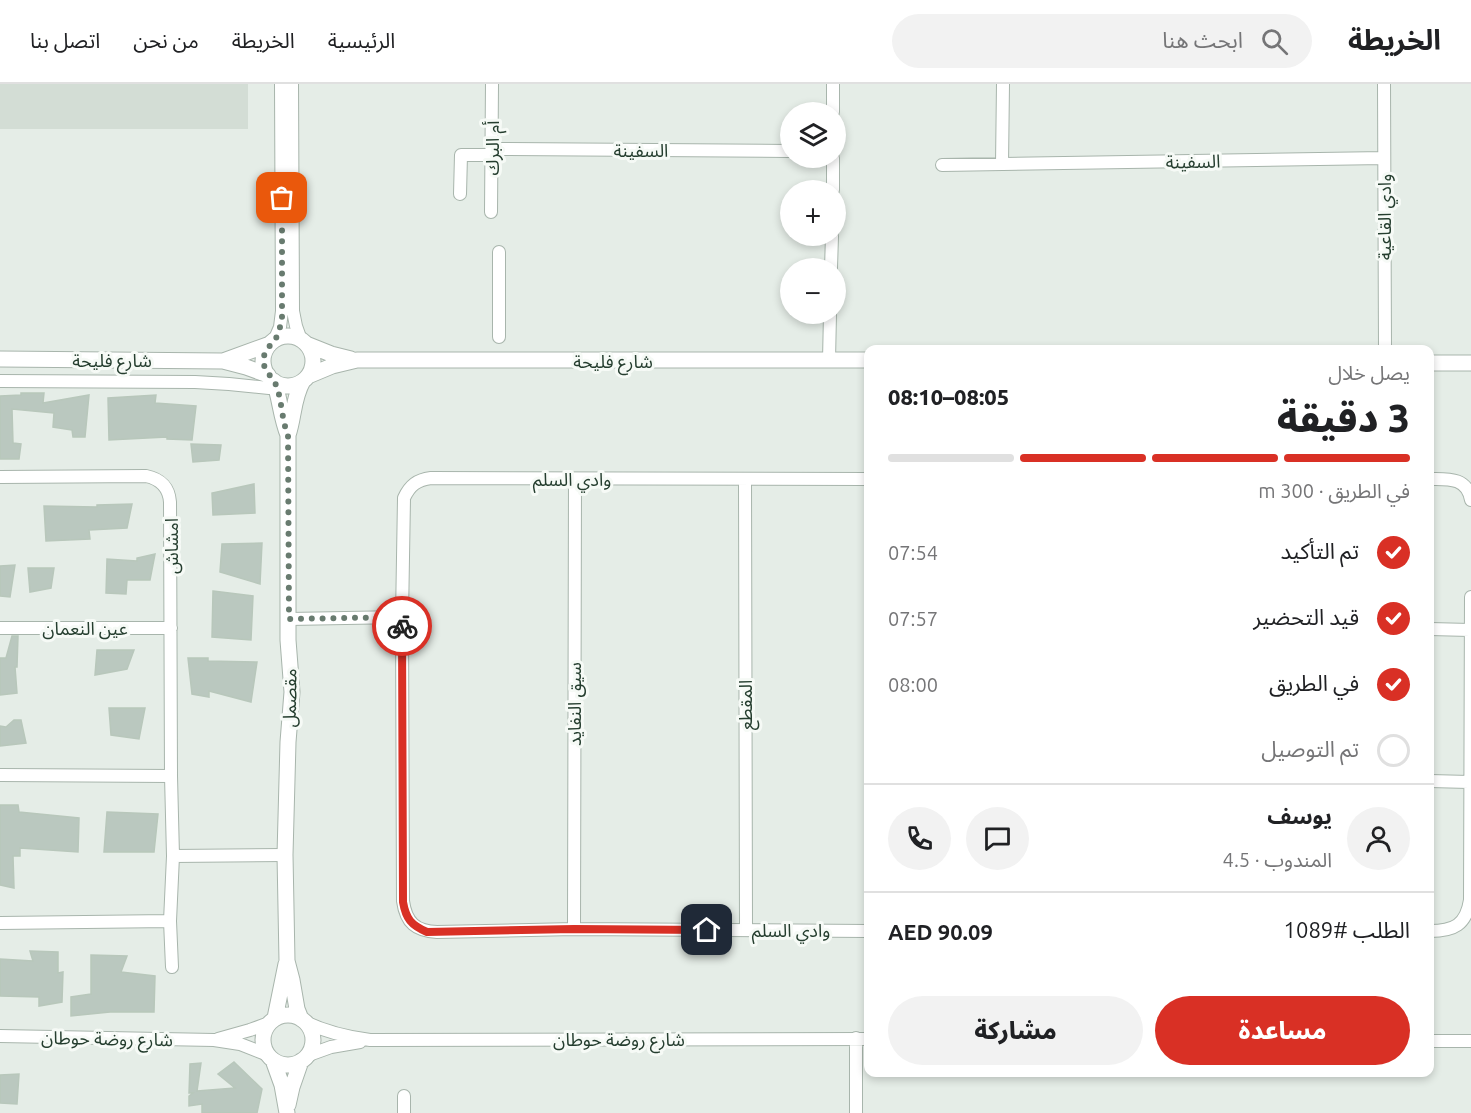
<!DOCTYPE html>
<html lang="ar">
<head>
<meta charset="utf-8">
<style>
  body { margin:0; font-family:Ubuntu,"Noto Sans Arabic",sans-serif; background:#f2f2f2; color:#202124; direction:rtl; height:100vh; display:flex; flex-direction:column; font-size:22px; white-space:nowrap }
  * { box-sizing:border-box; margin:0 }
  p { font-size:20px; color:#757577 }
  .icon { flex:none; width:33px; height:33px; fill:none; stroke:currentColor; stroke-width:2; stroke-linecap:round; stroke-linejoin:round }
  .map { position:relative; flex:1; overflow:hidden; direction:ltr }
  .sheet { position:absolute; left:864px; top:261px; width:570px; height:732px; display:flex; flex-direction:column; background:#fff; border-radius:12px; box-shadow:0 3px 9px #0003; direction:rtl }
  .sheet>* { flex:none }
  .buttons { position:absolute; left:780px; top:18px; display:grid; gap:12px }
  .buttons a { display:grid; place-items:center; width:66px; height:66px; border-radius:50%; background:#fff; box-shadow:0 3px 9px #0003; font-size:30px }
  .pin { position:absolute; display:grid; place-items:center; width:51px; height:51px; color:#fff; margin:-26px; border-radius:12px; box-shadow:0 3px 9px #0006 }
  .courier { position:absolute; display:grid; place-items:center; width:60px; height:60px; margin:-30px; border:4px solid #d93025; border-radius:50%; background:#fff; color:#222; box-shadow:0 2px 8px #0007 }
  .headline em { font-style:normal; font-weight:800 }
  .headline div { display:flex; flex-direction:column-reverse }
  .headline { display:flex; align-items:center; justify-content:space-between; height:102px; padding:0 24px }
  h1 { font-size:39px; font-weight:800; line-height:45px }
  .bar { display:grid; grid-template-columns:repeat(4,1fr); gap:9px 6px; align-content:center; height:72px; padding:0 24px }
  .bar i { height:8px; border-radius:4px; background:#e0e0e0 }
  .bar .on { background:#d93025 }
  .bar p { grid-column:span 4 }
  .line { display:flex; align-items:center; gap:15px; padding:0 24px; border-top:2px solid #e0e0e0 }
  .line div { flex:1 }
  .round { display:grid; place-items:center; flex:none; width:63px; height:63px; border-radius:32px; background:#f2f2f2 }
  ol { padding:0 24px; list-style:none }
  li { display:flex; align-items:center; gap:18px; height:66px }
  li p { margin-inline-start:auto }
  li .icon { padding:6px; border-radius:50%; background:#d93025; color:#fff; stroke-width:4 }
  li:last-child { color:#757577 }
  li i { width:33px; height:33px; border:3px solid #e0e0e0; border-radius:50% }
  .action { display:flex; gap:12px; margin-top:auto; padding:12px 24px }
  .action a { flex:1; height:69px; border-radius:36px; background:#d93025; color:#fff; font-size:24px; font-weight:800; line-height:69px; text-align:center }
  .action a+a { background:#f2f2f2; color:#202124 }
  header { display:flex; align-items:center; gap:36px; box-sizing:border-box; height:84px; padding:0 30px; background:#fff; border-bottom:2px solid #e0e0e0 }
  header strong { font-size:28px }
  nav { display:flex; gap:33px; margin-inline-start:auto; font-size:21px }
  .search { width:420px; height:54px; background:#f2f2f2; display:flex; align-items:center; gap:15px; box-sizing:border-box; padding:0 21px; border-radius:33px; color:#757577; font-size:22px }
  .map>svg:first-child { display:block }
</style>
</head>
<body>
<header>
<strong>الخريطة</strong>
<div class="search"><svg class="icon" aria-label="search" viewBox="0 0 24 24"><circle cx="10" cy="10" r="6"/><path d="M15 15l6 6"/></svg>ابحث هنا</div>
<nav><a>الرئيسية</a><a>الخريطة</a><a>من نحن</a><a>اتصل بنا</a></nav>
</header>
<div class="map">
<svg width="1471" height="1029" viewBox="0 0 1471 1029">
  <rect width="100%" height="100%" fill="#e5ede7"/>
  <path fill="#d3ddd5" d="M 0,0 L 248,0 L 248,45 L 0,45 Z"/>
  <path fill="#bac8bf" stroke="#b8c7bb" stroke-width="1.5" d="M 21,309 L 44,309 L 43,319 L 89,311 L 85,353 L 73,353 L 72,346 L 53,343 L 54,329 L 12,325 L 13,359 L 21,360 L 19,375 L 0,375 L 0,312 L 21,311 Z
    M 156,311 L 155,319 L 196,322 L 192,356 L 167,355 L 167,353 L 109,356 L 108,314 Z
    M 191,360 L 221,361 L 219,376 L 193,378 Z
    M 254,400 L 255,429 L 213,431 L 212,409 Z
    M 132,420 L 127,444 L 89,446 L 90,455 L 46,457 L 44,422 L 97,423 L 97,421 Z
    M 262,459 L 260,500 L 220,488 L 222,460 Z
    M 155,470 L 150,496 L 127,496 L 126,510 L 106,509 L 107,475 L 137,477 L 137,474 Z
    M 15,481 L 10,513 L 0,512 L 0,482 Z
    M 28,484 L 54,484 L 51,504 L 30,508 Z
    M 213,507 L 253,512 L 251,556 L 212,553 Z
    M 12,552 L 18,552 L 17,583 L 15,583 L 17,609 L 0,611 L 0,574 L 6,574 Z
    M 97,566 L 134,566 L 127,585 L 95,591 Z
    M 188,574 L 208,574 L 208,577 L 257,578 L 251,618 L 209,607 L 209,613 L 192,610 Z
    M 109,624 L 145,624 L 139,655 L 111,651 Z
    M 14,636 L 21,636 L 26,659 L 0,662 L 0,642 L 6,643 Z
    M 0,721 L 18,721 L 19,728 L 79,734 L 78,768 L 20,764 L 20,772 L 13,772 L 14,804 L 0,801 Z
    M 107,728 L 158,730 L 154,768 L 104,768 Z
    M 30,867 L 58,868 L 58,889 L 63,888 L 62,918 L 39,922 L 39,913 L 0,912 L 0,875 L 33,877 Z
    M 91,871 L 127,872 L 121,888 L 155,892 L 154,928 L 110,928 L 71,932 L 71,913 L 91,910 Z
    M 234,978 L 262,1005 L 257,1029 L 202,1029 L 202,1020 L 189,1022 L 189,1012 L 193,1009 L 189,1009 L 190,980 L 201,979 L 197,1007 L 235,1004 L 218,990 Z
    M 19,990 L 17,1020 L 0,1019 L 0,991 Z"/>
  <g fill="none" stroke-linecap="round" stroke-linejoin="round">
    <g stroke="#a8b5ac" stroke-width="14">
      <path id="minor" d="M 292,0 L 293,227 L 296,242 L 301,256
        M 833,0 L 833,28
        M 1384,0 L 1385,266
        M 492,65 L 790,67
        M 1002,80 L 1003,0
        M 942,81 L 1384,74
        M 833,106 L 833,74
        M 460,110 L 461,71 L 492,71
        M 491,128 L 492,0
        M 499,168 L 499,253
        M 831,184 L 832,152
        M 274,257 L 280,243 L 282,227 L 281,0
        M 829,276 L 830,230
        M 0,297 L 195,298 L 229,300 L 269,304 L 285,302
        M 0,393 L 146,392 C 161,395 169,404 170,418 L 171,692 L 173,772 L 170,837 L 172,883
        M 745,395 L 746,846
        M 868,395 L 431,394 C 417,396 410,401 404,414 L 402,533 L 403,817 C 406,839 416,847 437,848 L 574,845 L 868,847
        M 1430,395 C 1448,395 1467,393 1471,416
        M 289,535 L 402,533
        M 0,544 L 171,544
        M 1430,545 L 1470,546
        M 0,691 L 171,692
        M 1430,697 L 1469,698
        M 173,772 L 285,771
        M 0,839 L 170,837
        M 574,845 L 575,395
        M 1430,847 C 1454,847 1466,841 1470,816 L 1471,513
        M 305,938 C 326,948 346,953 370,956 L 868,955
        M 0,952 L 214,956 L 240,960 L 268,971
        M 218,955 L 250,946 L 269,939
        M 1430,957 L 1471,957
        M 306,972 L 331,963 L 360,958
        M 404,1029 L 404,1012
        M 856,1029 L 856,954"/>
    </g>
    <g stroke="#a8b5ac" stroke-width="17">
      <path id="tertiary" d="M263 277a25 25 0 1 1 50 0a25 25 0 1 1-50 0Z
        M 306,260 L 331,270 L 351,275
        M 0,275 L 223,277 L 246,283 L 268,291
        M 223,277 L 270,260
        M 1430,279 L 1471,279
        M 308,292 L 332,282 L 357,276 L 868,276
        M 274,297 C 280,315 281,334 288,351
        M263 956a25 25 0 1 1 50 0a25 25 0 1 1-50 0Z
        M 275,934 L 286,880
        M 301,935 L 297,925 L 292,896 L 287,877 L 285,771 L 288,658 L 292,608 L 288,556 L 288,351 C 294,334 293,314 303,297
        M 273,976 L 282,1001 L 287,1029
        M 288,1021 L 292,1003 L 301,977"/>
    </g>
    <use href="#minor" stroke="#fff" stroke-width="12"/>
    <use href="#tertiary" stroke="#fff" stroke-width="15"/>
  </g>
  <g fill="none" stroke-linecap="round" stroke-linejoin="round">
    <path stroke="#687b6f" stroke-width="6" stroke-dasharray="0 10.8" d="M 282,114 L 282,235 C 280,242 279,251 274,257 C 270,262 266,265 264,272 C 262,285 268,288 274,297 C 282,310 281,336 288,351 L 289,535 L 402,533 L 402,542"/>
    <path stroke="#d93025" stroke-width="8" d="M 402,542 L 403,818 C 406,835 411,841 427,848 L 574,845 L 707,846"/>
  </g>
  <g text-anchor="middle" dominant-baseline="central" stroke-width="6" stroke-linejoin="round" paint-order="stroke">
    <g font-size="18" fill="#253e2f" stroke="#f6faf6">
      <text transform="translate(492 64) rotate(-90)">أم البرك</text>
      <text x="641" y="66">السفينة</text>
      <text transform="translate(1193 77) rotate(-1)">السفينة</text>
      <text transform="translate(1384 133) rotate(-90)">وادي القاعية</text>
      <text x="112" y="276">شارع فليحة</text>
      <text x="613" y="277">شارع فليحة</text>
      <text x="572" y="395">وادي السلم</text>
      <text transform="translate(171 462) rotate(-90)">امشاش</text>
      <text x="85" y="544">عين النعمان</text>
      <text transform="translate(289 614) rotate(-89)">مقصمل</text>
      <text transform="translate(574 620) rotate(-90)">سيق النفايد</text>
      <text transform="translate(745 621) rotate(-90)">المقطع</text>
      <text x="791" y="846">وادي السلم</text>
      <text transform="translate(107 954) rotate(1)">شارع روضة حوطان</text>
      <text x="619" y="955">شارع روضة حوطان</text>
    </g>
  </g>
</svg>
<div class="buttons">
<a><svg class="icon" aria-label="layers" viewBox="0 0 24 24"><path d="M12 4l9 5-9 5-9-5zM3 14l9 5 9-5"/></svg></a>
<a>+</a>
<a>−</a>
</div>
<div class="pin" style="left:282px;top:114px;background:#ea580c"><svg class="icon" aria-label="bag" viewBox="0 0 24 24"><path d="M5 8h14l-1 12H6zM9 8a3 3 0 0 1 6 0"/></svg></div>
<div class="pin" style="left:707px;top:846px;background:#1f2937"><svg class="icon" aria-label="home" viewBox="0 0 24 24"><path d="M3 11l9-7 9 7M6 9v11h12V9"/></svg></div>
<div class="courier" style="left:402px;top:542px"><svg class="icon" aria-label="bike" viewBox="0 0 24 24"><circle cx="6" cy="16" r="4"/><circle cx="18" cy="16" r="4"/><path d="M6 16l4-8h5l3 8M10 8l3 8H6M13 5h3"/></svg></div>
<section class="sheet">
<div class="headline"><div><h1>3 دقيقة</h1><p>يصل خلال</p></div><em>08:05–08:10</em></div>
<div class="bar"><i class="on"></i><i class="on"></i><i class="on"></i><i></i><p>في الطريق · 300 m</p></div>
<ol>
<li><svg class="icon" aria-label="check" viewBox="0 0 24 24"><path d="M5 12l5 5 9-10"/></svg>تم التأكيد<p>07:54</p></li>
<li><svg class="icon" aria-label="check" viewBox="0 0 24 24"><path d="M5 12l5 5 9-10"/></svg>قيد التحضير<p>07:57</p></li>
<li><svg class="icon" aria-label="check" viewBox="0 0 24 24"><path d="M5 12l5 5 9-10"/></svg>في الطريق<p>08:00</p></li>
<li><i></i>تم التوصيل</li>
</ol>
<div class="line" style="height:108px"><a class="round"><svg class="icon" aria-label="person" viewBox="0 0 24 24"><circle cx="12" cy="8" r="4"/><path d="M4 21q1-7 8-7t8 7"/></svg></a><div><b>يوسف</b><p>المندوب · 4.5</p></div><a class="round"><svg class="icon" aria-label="chat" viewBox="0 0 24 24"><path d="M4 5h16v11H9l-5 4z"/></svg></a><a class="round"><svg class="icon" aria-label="phone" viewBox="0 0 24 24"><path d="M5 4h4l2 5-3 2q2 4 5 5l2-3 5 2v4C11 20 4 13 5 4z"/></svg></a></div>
<div class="line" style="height:78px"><div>الطلب #1089</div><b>AED 90.09</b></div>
<div class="action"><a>مساعدة</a><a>مشاركة</a></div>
</section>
</div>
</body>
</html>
